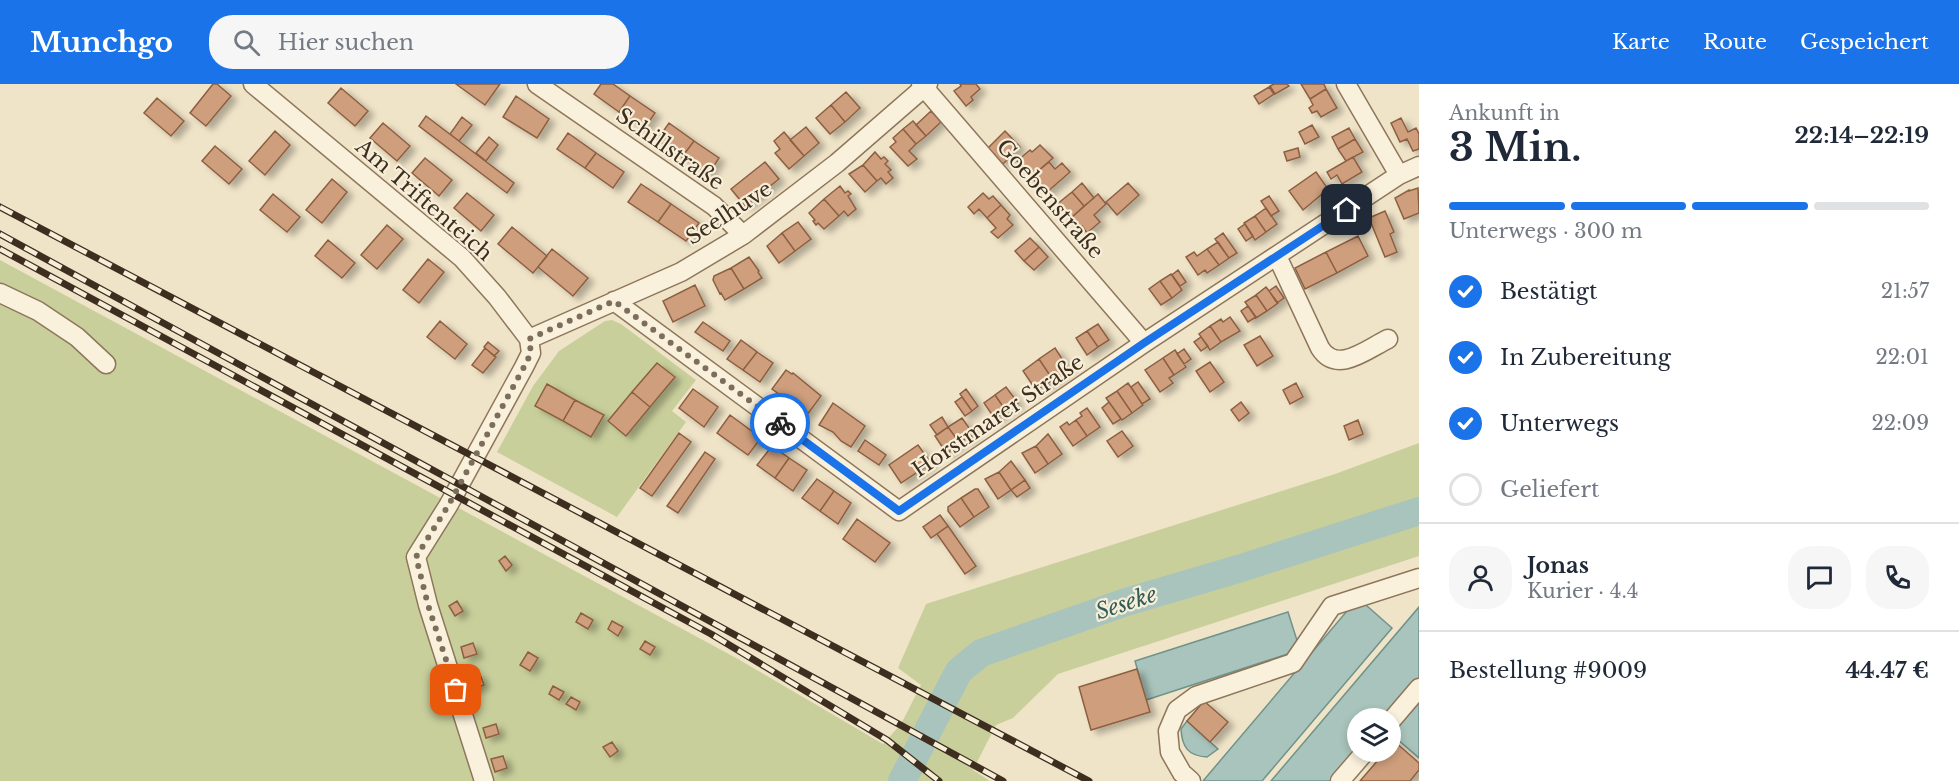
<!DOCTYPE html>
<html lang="de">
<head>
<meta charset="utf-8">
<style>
  body { margin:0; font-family:"Libre Baskerville",serif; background:#f6f6f7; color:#1f2937; height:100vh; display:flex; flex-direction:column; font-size:22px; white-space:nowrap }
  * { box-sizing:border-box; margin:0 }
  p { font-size:20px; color:#747a83 }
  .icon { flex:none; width:33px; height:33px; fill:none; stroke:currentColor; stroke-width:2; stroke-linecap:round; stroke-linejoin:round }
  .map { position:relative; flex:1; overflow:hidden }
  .side { display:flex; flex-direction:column; background:#fff; width:540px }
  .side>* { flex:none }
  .tools { position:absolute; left:1347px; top:624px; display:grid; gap:12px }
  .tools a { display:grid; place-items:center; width:54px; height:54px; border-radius:50%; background:#fff; box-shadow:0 3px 9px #0003; font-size:30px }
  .pin { position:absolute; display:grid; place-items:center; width:51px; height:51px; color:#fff; margin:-26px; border-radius:12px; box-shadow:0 3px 9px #0006 }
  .courier { position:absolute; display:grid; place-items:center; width:60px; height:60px; margin:-30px; border:4px solid #1a73e8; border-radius:50%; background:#fff; color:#222; box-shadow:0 2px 8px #0007 }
  .head em { font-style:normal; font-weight:700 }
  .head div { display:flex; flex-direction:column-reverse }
  .head { display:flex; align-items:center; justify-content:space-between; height:102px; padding:0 30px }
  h1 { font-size:39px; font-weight:700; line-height:45px }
  .bar { display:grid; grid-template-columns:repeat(4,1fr); gap:9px 6px; align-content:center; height:72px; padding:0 30px }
  .bar i { height:8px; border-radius:4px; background:#e0e1e3 }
  .bar .on { background:#1a73e8 }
  .bar p { grid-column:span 4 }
  .line { display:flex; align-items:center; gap:15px; padding:0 30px; border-top:2px solid #e0e1e3 }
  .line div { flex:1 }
  .round { display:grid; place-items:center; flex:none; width:63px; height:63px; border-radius:24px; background:#f6f6f7 }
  ol { padding:0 30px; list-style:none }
  li { display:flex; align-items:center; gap:18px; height:66px }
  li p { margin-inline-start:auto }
  li .icon { padding:6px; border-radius:50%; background:#1a73e8; color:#fff; stroke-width:4 }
  li:last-child { color:#747a83 }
  li i { width:33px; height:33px; border:3px solid #e0e1e3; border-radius:50% }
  header { display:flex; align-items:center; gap:36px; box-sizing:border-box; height:84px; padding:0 30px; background:#1a73e8; color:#fff }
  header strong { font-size:28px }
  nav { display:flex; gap:33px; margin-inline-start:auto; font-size:21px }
  .search { width:420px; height:54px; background:#f6f6f7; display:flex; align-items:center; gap:15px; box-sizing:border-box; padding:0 21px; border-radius:24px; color:#747a83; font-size:22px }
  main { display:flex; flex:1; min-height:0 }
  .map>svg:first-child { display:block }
</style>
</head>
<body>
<header>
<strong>Munchgo</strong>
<div class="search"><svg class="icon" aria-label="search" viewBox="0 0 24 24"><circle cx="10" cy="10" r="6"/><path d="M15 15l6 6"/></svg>Hier suchen</div>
<nav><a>Karte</a><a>Route</a><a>Gespeichert</a></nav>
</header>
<main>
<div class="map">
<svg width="1419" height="697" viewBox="0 0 1419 697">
  <defs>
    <filter id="shadow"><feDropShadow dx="6" dy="4" stdDeviation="3" flood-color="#0004"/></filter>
  </defs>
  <rect width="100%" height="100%" fill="#f0e4c8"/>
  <path fill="#c9cf9b" d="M 0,176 L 738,575 L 883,660 L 901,640 L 921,601 L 898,584 L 926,520 L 1335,390 L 1419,359 L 1419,472 L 1058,590 L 1013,634 L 996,641 L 973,686 L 990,697 L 0,697 Z
    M 612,236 L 621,240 L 696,296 L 672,327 L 686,338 L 617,433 L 497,368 L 533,302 L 559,267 L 605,237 Z"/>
  <path fill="#a9c4bc" stroke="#6f938a" stroke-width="1.5" d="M 1358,514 L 1392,544 L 1262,697 L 1203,697 Z
    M 1419,523 L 1419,594 L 1385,634 L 1358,634 L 1357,666 L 1331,697 L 1271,697 Z
    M 1288,528 L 1300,566 L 1146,616 L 1135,577 Z
    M 1419,617 L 1419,674 L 1391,650 Z
    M 1187,637 L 1218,665 L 1207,673 C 1188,672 1182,663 1181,645 Z"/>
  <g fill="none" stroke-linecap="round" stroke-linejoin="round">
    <path stroke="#a9c4bc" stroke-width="28" d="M 902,697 L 959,587 L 981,569 L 1126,518 L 1238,485 L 1419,427"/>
  </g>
  <path fill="#cf9f7d" stroke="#8d5f41" stroke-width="1.5" filter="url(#shadow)" d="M 213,0 L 217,0 L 231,12 L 206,42 L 190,29 Z
    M 456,0 L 500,0 L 485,21 Z
    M 601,0 L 613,0 L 630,12 L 619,28 L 594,10 Z
    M 960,0 L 976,0 L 980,5 L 971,13 L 973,16 L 966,22 L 954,7 L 961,2 Z
    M 1274,0 L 1287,0 L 1289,2 L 1275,10 L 1270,2 Z
    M 1301,0 L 1324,0 L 1326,5 L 1310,15 Z
    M 1269,3 L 1274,10 L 1259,20 L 1254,12 Z
    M 341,4 L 368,27 L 355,42 L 328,19 Z
    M 1326,5 L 1337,24 L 1321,33 L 1317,27 L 1312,29 L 1309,24 L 1313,21 L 1310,15 Z
    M 846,8 L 860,24 L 845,38 L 831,21 Z
    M 516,12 L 549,35 L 537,54 L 503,33 Z
    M 630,12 L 655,29 L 644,45 L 619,28 Z
    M 157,14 L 184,37 L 171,52 L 144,29 Z
    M 831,21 L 845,38 L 830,50 L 816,34 Z
    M 931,27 L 941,38 L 926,52 L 916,41 Z
    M 426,32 L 514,99 L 507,109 L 419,42 Z
    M 462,33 L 472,41 L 459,57 L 450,50 Z
    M 1401,34 L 1408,48 L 1416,44 L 1419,50 L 1419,65 L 1413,67 L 1407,55 L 1400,58 L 1391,39 Z
    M 913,37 L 926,52 L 916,60 L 903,45 Z
    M 383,39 L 410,62 L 397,77 L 370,54 Z
    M 669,39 L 694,57 L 682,73 L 657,56 Z
    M 1312,41 L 1319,53 L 1305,60 L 1299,48 Z
    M 806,43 L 819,59 L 804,72 L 790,56 Z
    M 1349,44 L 1355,55 L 1338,65 L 1332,53 Z
    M 903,45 L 916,60 L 909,67 L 917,75 L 908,82 L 890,63 L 896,58 L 893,54 Z
    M 275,47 L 290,61 L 265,91 L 249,77 Z
    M 1005,47 L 1020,63 L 1003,80 L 988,64 Z
    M 784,48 L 804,72 L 789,85 L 775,69 L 780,65 L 774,57 Z
    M 568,49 L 596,69 L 585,84 L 557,65 Z
    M 489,53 L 498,61 L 486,77 L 476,69 Z
    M 1355,55 L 1363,68 L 1346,77 L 1338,65 Z
    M 694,57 L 719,74 L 708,91 L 682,73 Z
    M 1040,61 L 1053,74 L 1031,93 L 1017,77 L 1030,66 L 1032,68 Z
    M 215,62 L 242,85 L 229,100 L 202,77 Z
    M 1298,64 L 1300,73 L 1287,77 L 1284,68 Z
    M 875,68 L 881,75 L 884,73 L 888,77 L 885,80 L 891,86 L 888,88 L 893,94 L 886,100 L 881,94 L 877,97 L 863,81 Z
    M 596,69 L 624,88 L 613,104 L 585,84 Z
    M 1353,73 L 1362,88 L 1342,100 L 1337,91 L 1331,95 L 1327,88 Z
    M 425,74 L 452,96 L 439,112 L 412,89 Z
    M 765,78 L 779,95 L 745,122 L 731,105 Z
    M 1049,78 L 1055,85 L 1062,79 L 1070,88 L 1046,109 L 1031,93 Z
    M 863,81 L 877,97 L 865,108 L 849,90 Z
    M 1316,88 L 1328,105 L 1303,126 L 1289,107 Z
    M 332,95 L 347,108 L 322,139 L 306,126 Z
    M 1082,99 L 1094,114 L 1084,122 L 1072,108 Z
    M 1128,99 L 1139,111 L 1117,131 L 1106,118 Z
    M 641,100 L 671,120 L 658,138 L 628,118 Z
    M 840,102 L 845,109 L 848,107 L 851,110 L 848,112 L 856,125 L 848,132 L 844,127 L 839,132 L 824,115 Z
    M 1418,104 L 1419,129 L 1404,135 L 1395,114 L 1409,106 L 1409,107 Z
    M 1072,108 L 1084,122 L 1070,135 L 1056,121 Z
    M 467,109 L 494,131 L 481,147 L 454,124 Z
    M 983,109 L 989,115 L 993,112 L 1001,121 L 987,134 L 979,125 L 974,130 L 968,123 Z
    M 273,110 L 300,133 L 287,148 L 260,126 Z
    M 1098,110 L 1106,120 L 1094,131 L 1100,138 L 1087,149 L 1082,142 L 1079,145 L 1070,135 Z
    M 1269,112 L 1279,127 L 1271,132 L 1261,117 Z
    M 824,115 L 839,132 L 824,145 L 818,139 L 816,141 L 813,137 L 815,136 L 809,129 Z
    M 671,120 L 699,139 L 686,157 L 658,138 Z
    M 1001,121 L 1010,131 L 1007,135 L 1013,141 L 998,154 L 991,148 L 996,144 L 987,134 Z
    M 1266,124 L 1277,140 L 1266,148 L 1255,132 Z
    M 1385,127 L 1394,148 L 1390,150 L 1397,168 L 1385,173 L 1369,134 Z
    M 1255,132 L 1266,148 L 1255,156 L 1244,139 Z
    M 798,138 L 811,155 L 795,167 L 782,149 Z
    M 1245,140 L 1253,152 L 1246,157 L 1238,145 Z
    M 387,141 L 403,155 L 377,185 L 361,171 Z
    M 512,143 L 547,172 L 533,189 L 498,160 Z
    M 782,149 L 795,167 L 779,179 L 767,162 Z
    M 1223,149 L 1237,169 L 1229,174 L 1215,155 Z
    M 1358,152 L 1368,172 L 1337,189 L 1326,168 Z
    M 1030,154 L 1039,163 L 1024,177 L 1015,167 Z
    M 328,156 L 355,179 L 342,194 L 315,172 Z
    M 1218,158 L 1229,174 L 1219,181 L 1207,165 Z
    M 1039,163 L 1048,173 L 1034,186 L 1024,177 Z
    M 552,165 L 588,194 L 573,212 L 538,183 Z
    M 1207,165 L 1219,181 L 1207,189 L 1205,186 L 1198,191 L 1186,173 L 1194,168 L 1197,172 Z
    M 1326,168 L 1337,189 L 1305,205 L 1295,184 Z
    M 749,173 L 759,187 L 758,188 L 762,194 L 744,205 L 731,184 Z
    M 428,175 L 444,188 L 419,219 L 403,206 Z
    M 731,184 L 744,205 L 725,216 L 721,209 L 720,210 L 713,196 L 714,192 Z
    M 1178,186 L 1186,198 L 1180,202 L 1172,191 Z
    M 1171,190 L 1182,206 L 1172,214 L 1160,197 Z
    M 1160,197 L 1172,214 L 1161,221 L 1149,205 Z
    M 695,201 L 705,222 L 673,238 L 663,217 Z
    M 1276,202 L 1284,214 L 1277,219 L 1269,207 Z
    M 1266,203 L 1278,219 L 1267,227 L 1256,211 Z
    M 1256,211 L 1267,227 L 1256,234 L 1245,218 Z
    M 1248,222 L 1256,233 L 1248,238 L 1241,227 Z
    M 1230,233 L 1240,247 L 1221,258 L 1210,242 L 1221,235 L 1223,238 Z
    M 440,237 L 467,260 L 455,275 L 427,253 Z
    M 703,238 L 730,257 L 723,267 L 695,248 Z
    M 1098,240 L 1109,256 L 1098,263 L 1087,247 Z
    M 1210,242 L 1221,258 L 1210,266 L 1199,250 Z
    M 1087,247 L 1098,263 L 1087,271 L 1076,254 Z
    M 1260,252 L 1273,272 L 1257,282 L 1244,261 Z
    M 1201,253 L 1208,262 L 1201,267 L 1194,258 Z
    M 741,256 L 757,268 L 743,286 L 727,275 Z
    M 488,258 L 499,267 L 494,272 L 484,263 Z
    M 485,264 L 496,273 L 483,289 L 472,281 Z
    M 1055,264 L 1068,284 L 1053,296 L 1039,275 Z
    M 1184,265 L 1191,275 L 1184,280 L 1177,270 Z
    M 1175,266 L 1186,283 L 1174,291 L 1163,274 Z
    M 757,268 L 773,279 L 760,298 L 743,286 Z
    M 1163,274 L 1174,291 L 1169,294 L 1173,299 L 1160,308 L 1145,286 Z
    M 1039,275 L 1053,296 L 1036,306 L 1023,287 Z
    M 1210,278 L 1224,298 L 1210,308 L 1196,287 Z
    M 657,279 L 675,293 L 650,323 L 632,308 Z
    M 786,286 L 792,290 L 793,289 L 821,312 L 807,331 L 792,320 L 793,317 L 789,314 L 786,315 L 772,305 Z
    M 1138,298 L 1150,315 L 1142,320 L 1131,303 Z
    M 1128,299 L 1143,321 L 1132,329 L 1117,307 Z
    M 1296,299 L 1303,313 L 1290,320 L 1283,306 Z
    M 547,300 L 575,316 L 563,337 L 535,322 Z
    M 1006,303 L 1018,319 L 1006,327 L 995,311 Z
    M 693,305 L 718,323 L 704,343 L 679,324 Z
    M 966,305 L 978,322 L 972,327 L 960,310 Z
    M 1117,307 L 1132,329 L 1122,336 L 1106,314 Z
    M 632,308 L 650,323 L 626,352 L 608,337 Z
    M 995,311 L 1006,327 L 995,335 L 984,319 Z
    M 962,313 L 972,327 L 965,332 L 955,318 Z
    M 575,316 L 604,331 L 591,353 L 563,337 Z
    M 1109,318 L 1121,335 L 1113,340 L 1102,324 Z
    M 1241,318 L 1249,329 L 1239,337 L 1231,326 Z
    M 833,319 L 865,342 L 851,363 L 841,357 L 833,348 L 819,341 Z
    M 1087,324 L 1100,343 L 1087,352 L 1076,336 L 1082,332 L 1080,329 Z
    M 730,331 L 761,354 L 748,371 L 717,349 Z
    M 942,333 L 948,343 L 937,351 L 930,341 Z
    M 962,334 L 974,351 L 959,358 L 948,343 Z
    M 1076,336 L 1087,352 L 1073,362 L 1060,343 L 1067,338 L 1069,341 Z
    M 1358,336 L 1363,350 L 1349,356 L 1344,342 Z
    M 948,343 L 959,358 L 947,370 L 935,352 Z
    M 1122,347 L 1133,362 L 1118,373 L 1107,357 Z
    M 679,349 L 691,358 L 652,412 L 640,404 Z
    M 1048,350 L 1062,370 L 1048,380 L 1036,362 Z
    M 865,356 L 886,371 L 879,381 L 858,367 Z
    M 918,361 L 931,379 L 901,399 L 889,381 Z
    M 772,362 L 789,374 L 775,394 L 757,381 Z
    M 1036,362 L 1048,380 L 1035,389 L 1022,369 Z
    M 705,368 L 715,375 L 678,429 L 667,422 Z
    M 789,374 L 807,386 L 793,407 L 775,394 Z
    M 1011,377 L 1025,396 L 1011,406 L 999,388 Z
    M 999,388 L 1011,406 L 998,415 L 985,395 Z
    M 817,395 L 834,407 L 820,427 L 802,414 Z
    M 1025,396 L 1030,404 L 1017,413 L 1011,406 Z
    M 975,405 L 978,405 L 989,423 L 974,433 L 961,414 Z
    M 834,407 L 851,419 L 838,440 L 820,427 Z
    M 961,414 L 974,433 L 960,443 L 948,427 L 948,423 Z
    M 940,431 L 948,442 L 931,454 L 923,443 Z
    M 857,435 L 890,459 L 875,478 L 843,455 Z
    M 948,442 L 976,482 L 965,490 L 937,450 Z
    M 505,472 L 512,481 L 506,487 L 499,477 Z
    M 457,517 L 463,527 L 455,532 L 449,522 Z
    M 581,529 L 593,536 L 588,545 L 576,538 Z
    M 612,537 L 623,543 L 618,552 L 608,545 Z
    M 645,557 L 655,563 L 650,571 L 640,565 Z
    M 473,559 L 477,570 L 464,574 L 461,563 Z
    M 528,568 L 538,574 L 530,587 L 520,581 Z
    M 1137,585 L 1150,628 L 1091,646 L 1079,603 Z
    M 480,590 L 484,601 L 471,605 L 468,594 Z
    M 553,602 L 564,608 L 559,616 L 549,610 Z
    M 571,613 L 580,618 L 576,626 L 566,620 Z
    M 1204,617 L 1228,638 L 1210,658 L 1187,637 Z
    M 496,640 L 499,650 L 486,654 L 483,644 Z
    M 1394,657 L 1419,679 L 1419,686 L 1410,697 L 1360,697 L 1385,668 L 1390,668 L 1390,661 Z
    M 612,658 L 618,667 L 610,673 L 603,663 Z
    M 503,672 L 507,684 L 495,688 L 491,675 Z"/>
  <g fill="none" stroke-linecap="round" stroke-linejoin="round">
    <g stroke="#8d765c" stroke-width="21">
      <path id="minor" d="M 253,0 L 462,174 L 497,213 L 529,255 L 531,269 L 524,283 L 448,422 L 416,473 L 428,521 L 484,697
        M 537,0 L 714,122 L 743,151
        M 921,0 L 1144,259
        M 1346,0 L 1399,91
        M 1277,172 L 1320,264 C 1337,291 1367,265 1388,255
        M 0,209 L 38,227 L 77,253 L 106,280
        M 614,217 L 899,427 L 1144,259 L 1399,91 L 1419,82
        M 529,255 L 681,188 L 743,151 L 837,79 L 928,0
        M 1390,638 L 1419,604
        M 1191,697 L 1182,689 L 1170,668 L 1168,647 L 1177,626 L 1196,612 L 1293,579 L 1332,522 L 1419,494
        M 1340,697 L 1365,668"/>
    </g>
    <use href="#minor" stroke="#faf1dc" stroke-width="18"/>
    <g stroke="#3d2e20" stroke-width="7">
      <path id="rail" d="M 0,123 L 1089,697
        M 0,150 L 1003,697
        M 0,165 L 711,550 L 887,656 L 939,697"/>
    </g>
    <use href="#rail" stroke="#f7eed8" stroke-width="4.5" stroke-dasharray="14" stroke-linecap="butt"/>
  </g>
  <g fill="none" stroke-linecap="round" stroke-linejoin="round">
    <path stroke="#7c6e5b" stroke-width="6" stroke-dasharray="0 10.8" d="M 456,606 L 428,521 L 416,473 L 448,422 L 524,283 L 531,269 L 529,255 L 614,217 L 780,339"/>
    <path stroke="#1a73e8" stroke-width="8" d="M 780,339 L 899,427 L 1144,259 L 1347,126"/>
  </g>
  <g text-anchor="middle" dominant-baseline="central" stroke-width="4.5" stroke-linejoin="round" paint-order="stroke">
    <g font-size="21" fill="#3d2e20" stroke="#f7eed8">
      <text transform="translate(670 65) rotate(35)">Schillstraße</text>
      <text transform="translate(1050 115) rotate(49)">Goebenstraße</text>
      <text transform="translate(424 116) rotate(41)">Am Triftenteich</text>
      <text transform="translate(729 129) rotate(-33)">Seelhuve</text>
      <text transform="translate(998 332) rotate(-34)">Horstmarer Straße</text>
    </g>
    <g font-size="22" font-style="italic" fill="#2f5d5a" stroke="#f7eed8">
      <text transform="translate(1126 519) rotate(-18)">Seseke</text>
    </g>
  </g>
</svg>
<div class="tools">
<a><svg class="icon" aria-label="layers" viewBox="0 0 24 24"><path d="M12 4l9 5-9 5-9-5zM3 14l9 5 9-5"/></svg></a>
</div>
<div class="pin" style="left:456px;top:606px;background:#ea580c"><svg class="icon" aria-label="bag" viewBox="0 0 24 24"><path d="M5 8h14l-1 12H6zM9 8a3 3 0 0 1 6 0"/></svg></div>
<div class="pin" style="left:1347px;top:126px;background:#1f2937"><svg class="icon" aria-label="home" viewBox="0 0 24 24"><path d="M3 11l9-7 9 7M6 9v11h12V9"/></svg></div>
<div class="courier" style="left:780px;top:339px"><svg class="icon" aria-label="bike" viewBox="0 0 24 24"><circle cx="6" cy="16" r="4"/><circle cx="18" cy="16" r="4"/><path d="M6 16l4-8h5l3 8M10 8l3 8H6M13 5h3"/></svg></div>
</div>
<section class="side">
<div class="head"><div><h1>3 Min.</h1><p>Ankunft in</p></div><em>22:14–22:19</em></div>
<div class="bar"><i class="on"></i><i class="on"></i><i class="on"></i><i></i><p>Unterwegs · 300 m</p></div>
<ol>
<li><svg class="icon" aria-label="check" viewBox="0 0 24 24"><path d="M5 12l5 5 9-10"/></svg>Bestätigt<p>21:57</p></li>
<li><svg class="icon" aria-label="check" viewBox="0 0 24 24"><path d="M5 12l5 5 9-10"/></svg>In Zubereitung<p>22:01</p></li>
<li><svg class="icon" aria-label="check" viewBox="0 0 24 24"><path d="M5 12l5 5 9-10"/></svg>Unterwegs<p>22:09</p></li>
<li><i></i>Geliefert</li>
</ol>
<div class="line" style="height:108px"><a class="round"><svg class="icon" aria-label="person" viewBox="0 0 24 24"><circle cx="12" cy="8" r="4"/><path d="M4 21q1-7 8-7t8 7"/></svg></a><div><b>Jonas</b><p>Kurier · 4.4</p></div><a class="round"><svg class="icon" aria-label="chat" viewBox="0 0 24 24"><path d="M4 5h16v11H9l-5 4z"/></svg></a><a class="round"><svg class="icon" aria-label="phone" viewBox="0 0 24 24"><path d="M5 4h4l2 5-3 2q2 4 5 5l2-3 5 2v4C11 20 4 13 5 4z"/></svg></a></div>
<div class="line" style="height:78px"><div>Bestellung #9009</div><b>44.47 €</b></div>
</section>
</main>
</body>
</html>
